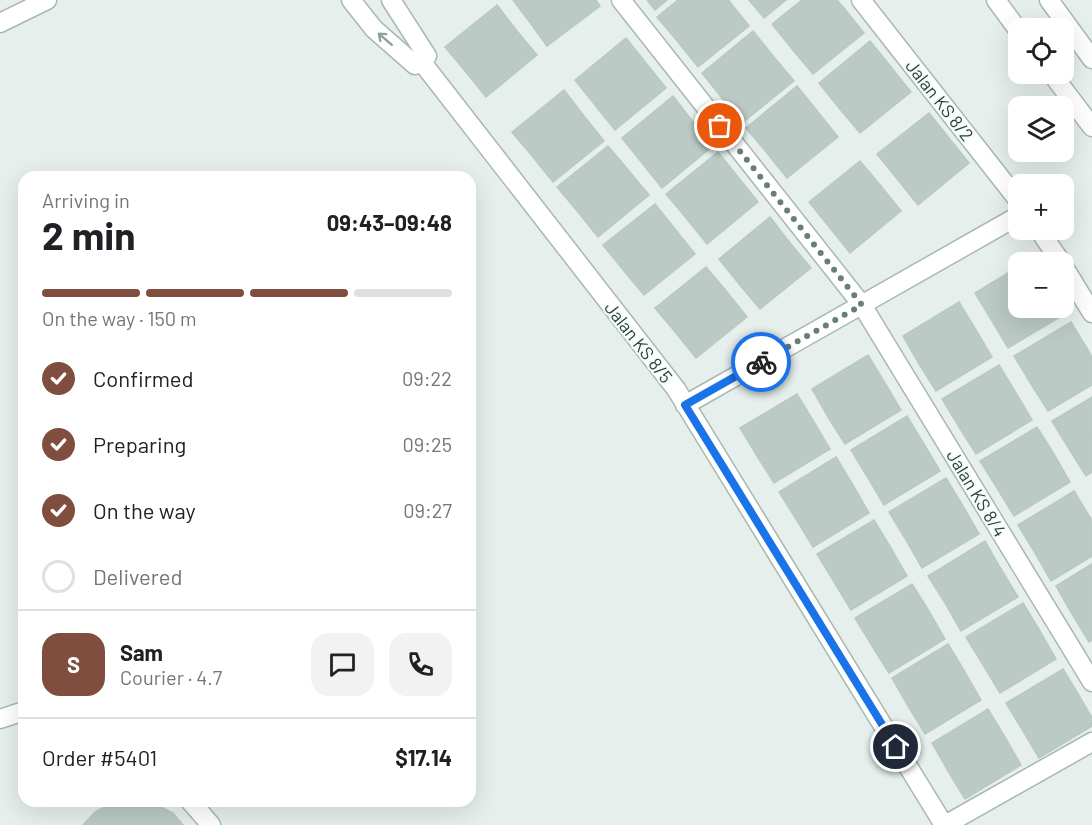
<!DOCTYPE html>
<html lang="en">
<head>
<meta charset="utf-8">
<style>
  body { margin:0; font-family:Barlow,sans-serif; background:#f2f2f2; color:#202124; height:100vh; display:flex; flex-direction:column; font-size:22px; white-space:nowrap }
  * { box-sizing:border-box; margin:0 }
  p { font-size:20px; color:#757577 }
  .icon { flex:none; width:33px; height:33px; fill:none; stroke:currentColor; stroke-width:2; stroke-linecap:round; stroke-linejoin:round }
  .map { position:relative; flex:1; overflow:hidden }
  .panel { position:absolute; left:18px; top:171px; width:458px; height:636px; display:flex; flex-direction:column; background:#fff; border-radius:18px; box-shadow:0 6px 24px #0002 }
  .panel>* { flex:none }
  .fabs { position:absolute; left:1008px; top:18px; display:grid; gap:12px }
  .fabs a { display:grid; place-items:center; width:66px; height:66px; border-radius:12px; background:#fff; box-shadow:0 6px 24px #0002; font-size:30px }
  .pin { position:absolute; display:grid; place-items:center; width:51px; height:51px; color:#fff; margin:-26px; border:3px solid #fff; border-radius:50%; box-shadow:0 2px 6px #0007 }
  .courier { position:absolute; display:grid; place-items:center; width:60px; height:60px; margin:-30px; border:4px solid #1a73e8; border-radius:50%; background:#fff; color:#222; box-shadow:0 2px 8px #0007 }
  .head em { font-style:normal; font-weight:700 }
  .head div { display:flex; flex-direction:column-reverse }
  .head { display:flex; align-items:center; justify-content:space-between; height:102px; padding:0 24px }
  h1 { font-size:39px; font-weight:700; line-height:45px }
  .bar { display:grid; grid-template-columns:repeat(4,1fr); gap:9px 6px; align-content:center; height:72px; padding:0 24px }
  .bar i { height:8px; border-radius:4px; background:#e0e0e0 }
  .bar .selected { background:#7f4e3f }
  .bar p { grid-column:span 4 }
  .line { display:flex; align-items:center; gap:15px; padding:0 24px; border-top:2px solid #e0e0e0 }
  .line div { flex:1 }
  .round { display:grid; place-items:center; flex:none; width:63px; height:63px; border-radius:18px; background:#f2f2f2 }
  ol { padding:0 24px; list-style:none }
  li { display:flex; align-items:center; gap:18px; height:66px }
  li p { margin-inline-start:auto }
  li .icon { padding:6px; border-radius:50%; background:#7f4e3f; color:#fff; stroke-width:4 }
  li:last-child { color:#757577 }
  li i { width:33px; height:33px; border:3px solid #e0e0e0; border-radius:50% }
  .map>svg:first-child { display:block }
</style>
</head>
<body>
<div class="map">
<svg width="1092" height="825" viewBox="0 0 1092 825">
  <rect width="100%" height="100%" fill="#e6efeb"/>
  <path fill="#bbcac4" stroke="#b8c9c2" stroke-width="1.5" d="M 513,0 L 555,0 L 528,20 Z
    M 555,0 L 596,0 L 600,6 L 547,46 L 528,20 Z
    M 647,0 L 667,0 L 655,10 Z
    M 678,0 L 729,0 L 729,1 L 678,42 L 657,17 Z
    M 749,0 L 786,0 L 764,18 Z
    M 802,0 L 837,0 L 844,8 L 792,49 L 772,24 Z
    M 729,1 L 749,26 L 698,67 L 678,42 Z
    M 497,5 L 517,31 L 466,72 L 445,47 Z
    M 844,8 L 864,33 L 813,74 L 792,49 Z
    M 517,31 L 537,55 L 486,97 L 466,72 Z
    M 753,31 L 773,56 L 722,98 L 702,73 Z
    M 626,38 L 646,63 L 595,105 L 575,80 Z
    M 870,41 L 891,67 L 839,108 L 819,83 Z
    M 773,56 L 794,81 L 742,123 L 722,98 Z
    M 646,63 L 666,88 L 615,130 L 595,105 Z
    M 891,67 L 911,92 L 860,133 L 839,108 Z
    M 797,86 L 818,112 L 767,153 L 746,128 Z
    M 564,90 L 584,116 L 533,157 L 512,132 Z
    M 673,96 L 693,122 L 642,163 L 622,138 Z
    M 818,112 L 838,137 L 787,178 L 767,153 Z
    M 929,113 L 949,138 L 898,180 L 877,154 Z
    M 584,116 L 604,141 L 553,182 L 533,157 Z
    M 693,122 L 713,146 L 662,188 L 642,163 Z
    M 949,138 L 969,163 L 918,205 L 898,180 Z
    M 608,146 L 629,171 L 578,212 L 557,187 Z
    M 718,152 L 738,177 L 687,219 L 666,194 Z
    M 860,161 L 881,186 L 830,228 L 809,202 Z
    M 629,171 L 649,195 L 598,237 L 578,212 Z
    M 738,177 L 758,202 L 707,244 L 687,219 Z
    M 881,186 L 901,211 L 850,253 L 830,228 Z
    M 655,204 L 675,229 L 624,271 L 603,245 Z
    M 770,217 L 790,243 L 739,284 L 719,259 Z
    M 675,229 L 695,254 L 644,295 L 624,271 Z
    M 790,243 L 811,268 L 760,309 L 739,284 Z
    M 706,267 L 727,292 L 676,333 L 655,308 Z
    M 1018,267 L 1018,304 L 992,321 L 975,293 Z
    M 727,292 L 747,317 L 696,358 L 676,333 Z
    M 959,302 L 976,330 L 919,364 L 903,336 Z
    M 1018,304 L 1018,308 L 1061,308 L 1065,314 L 1008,348 L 992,321 Z
    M 1071,322 L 1088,350 L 1031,384 L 1014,356 Z
    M 976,330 L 992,357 L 936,391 L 919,364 Z
    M 1088,350 L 1092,357 L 1092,385 L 1048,411 L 1031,384 Z
    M 868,355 L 885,383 L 828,417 L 812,389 Z
    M 999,365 L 1016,393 L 959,427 L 942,399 Z
    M 885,383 L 901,410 L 845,444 L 828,417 Z
    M 1016,393 L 1032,420 L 976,454 L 959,427 Z
    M 797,394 L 814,422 L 757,456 L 740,428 Z
    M 1092,397 L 1092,435 L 1069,449 L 1052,421 Z
    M 907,416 L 924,444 L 868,478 L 851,450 Z
    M 814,422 L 830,449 L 774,483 L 757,456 Z
    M 1037,427 L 1054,454 L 997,488 L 980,461 Z
    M 1092,435 L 1092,472 L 1086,476 L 1069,449 Z
    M 924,444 L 940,471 L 884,505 L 868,478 Z
    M 1054,454 L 1070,482 L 1014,516 L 997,488 Z
    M 836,457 L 853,485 L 796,519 L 779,492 Z
    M 946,478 L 963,506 L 906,540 L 889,512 Z
    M 853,485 L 869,513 L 813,547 L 796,519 Z
    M 1074,491 L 1091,519 L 1035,553 L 1018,525 Z
    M 963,506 L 979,534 L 922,568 L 906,540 Z
    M 1091,519 L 1092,556 L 1051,581 L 1035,553 Z
    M 874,520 L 891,548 L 834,582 L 817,554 Z
    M 985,541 L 1001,569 L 945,603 L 928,576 Z
    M 891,548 L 907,576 L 851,610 L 834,582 Z
    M 1092,564 L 1092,602 L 1072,614 L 1056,586 Z
    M 1001,569 L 1018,597 L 961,631 L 945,603 Z
    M 912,584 L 929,611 L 872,646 L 855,618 Z
    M 1092,602 L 1092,640 L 1089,642 L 1072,614 Z
    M 1023,603 L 1040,631 L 983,665 L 966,637 Z
    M 929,611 L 945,639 L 889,673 L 872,646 Z
    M 1040,631 L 1056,659 L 1000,693 L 983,665 Z
    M 948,644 L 965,672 L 908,706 L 892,678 Z
    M 1063,669 L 1080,697 L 1023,731 L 1006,703 Z
    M 965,672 L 981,700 L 925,734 L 908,706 Z
    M 1080,697 L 1092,718 L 1092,726 L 1039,758 L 1023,731 Z
    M 988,709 L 1005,737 L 948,771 L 932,743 Z
    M 1005,737 L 1021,765 L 965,799 L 948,771 Z
    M 125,801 L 153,803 L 173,813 L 183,825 L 83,825 L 95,812 L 112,803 Z"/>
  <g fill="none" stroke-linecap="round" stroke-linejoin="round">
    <g stroke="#a8b8b2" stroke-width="21">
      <path id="minor" d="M 351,0 L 374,29 L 415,65 L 427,56 L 391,0
        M 621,0 L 862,305 L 1092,682
        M 861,0 L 1018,200
        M 996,0 L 1018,30
        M 1049,0 L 1092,59
        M 0,23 L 47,0
        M 421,61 L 676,389 L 944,825
        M 1052,74 L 1092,127
        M 1039,230 L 1061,262
        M 1064,267 L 1092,313
        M 685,405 L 1018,216
        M 0,719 L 24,711
        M 190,801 L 211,825
        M 945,825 L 1092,742"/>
    </g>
    <use href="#minor" stroke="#fff" stroke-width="18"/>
  </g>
  <defs><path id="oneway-shaft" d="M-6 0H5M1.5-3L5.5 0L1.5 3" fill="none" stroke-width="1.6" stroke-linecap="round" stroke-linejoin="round" transform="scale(1.5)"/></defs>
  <use stroke="#92a09c" href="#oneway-shaft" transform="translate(385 39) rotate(-139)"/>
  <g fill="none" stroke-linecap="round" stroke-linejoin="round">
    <path stroke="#687f78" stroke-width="6" stroke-dasharray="0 10.8" d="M 720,126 L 862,305 L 761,362"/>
    <path stroke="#1a73e8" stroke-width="8" d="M 761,362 L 685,405 L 896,747"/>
  </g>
  <g text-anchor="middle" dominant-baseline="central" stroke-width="4.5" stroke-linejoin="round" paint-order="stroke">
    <g font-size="18" fill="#24423a" stroke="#f7fbf9">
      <text transform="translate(940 100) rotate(52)">Jalan KS 8/2</text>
      <text transform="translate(639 342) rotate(52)">Jalan KS 8/5</text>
      <text transform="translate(977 493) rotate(59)">Jalan KS 8/4</text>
    </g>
  </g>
</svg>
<div class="fabs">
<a><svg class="icon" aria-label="locate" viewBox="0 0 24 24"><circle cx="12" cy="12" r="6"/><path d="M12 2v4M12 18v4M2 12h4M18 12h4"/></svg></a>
<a><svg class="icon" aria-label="layers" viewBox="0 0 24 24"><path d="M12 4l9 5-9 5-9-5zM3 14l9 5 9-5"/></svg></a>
<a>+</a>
<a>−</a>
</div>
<div class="pin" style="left:720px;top:126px;background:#ea580c"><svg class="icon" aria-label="bag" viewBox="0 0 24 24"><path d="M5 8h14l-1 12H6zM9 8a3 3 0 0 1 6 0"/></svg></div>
<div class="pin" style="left:896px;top:747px;background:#1f2937"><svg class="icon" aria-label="home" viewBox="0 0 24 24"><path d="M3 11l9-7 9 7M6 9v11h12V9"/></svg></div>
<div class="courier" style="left:761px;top:362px"><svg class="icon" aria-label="bike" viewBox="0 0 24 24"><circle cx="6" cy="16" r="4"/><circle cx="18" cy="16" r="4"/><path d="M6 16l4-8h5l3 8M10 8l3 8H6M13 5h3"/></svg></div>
<section class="panel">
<div class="head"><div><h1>2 min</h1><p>Arriving in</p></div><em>09:43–09:48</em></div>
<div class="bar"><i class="selected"></i><i class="selected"></i><i class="selected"></i><i></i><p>On the way · 150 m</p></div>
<ol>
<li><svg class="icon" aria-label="check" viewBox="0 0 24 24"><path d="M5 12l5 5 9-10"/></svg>Confirmed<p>09:22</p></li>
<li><svg class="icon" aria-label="check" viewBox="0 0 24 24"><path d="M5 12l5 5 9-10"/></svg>Preparing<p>09:25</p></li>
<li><svg class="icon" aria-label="check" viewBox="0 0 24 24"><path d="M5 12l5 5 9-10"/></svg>On the way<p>09:27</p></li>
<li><i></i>Delivered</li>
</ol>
<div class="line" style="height:108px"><b class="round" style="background:#7f4e3f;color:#fff">S</b><div><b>Sam</b><p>Courier · 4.7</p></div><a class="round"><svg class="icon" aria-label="chat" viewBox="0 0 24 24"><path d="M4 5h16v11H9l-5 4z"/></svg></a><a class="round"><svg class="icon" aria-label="phone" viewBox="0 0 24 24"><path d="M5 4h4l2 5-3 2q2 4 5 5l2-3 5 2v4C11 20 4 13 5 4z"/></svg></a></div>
<div class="line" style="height:78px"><div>Order #5401</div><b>$17.14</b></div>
</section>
</div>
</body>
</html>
